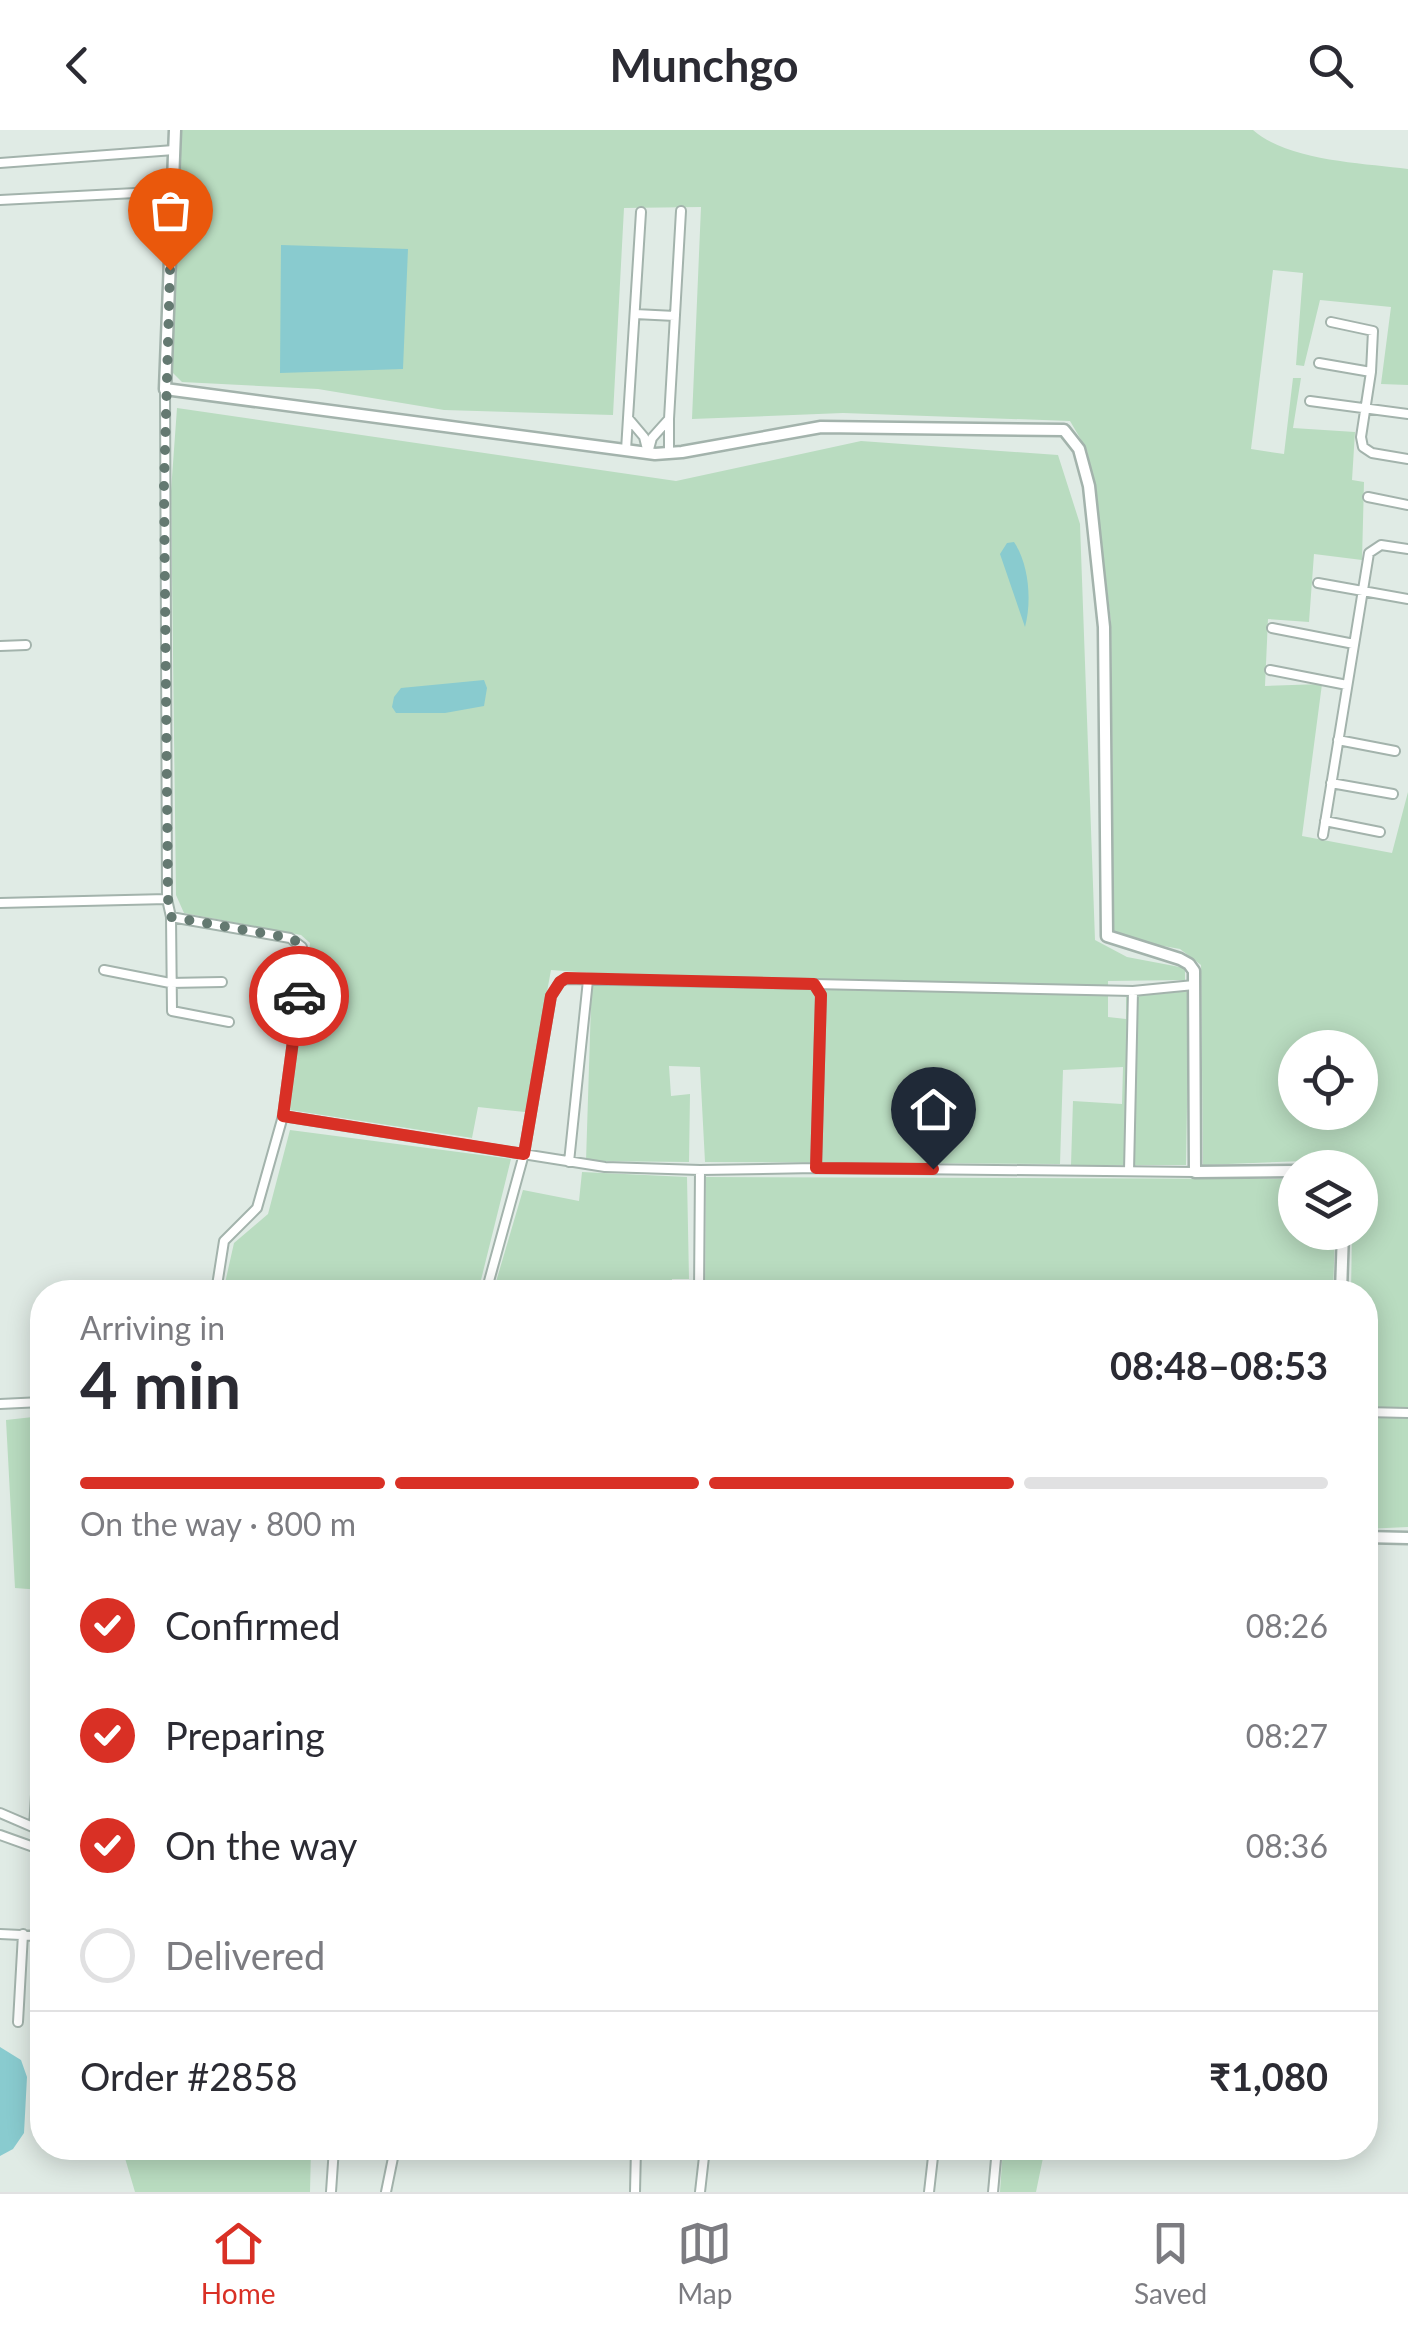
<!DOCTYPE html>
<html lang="en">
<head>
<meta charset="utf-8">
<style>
  body { margin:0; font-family:Lato,sans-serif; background:#f7f7f7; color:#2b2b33; height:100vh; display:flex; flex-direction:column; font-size:38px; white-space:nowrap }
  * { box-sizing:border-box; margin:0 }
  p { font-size:32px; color:#7c7c81 }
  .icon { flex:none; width:55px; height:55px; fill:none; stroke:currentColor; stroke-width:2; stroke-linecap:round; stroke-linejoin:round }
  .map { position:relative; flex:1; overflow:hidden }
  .side { position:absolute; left:30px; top:1150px; width:1348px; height:880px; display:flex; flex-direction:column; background:#fff; border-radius:40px; box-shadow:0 5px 25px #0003 }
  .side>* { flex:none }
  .fabs { position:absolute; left:1278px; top:900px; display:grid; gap:20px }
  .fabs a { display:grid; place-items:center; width:100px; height:100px; border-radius:50%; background:#fff; box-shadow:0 5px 25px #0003; font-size:50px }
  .pin { position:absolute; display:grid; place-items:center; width:85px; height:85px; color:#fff; margin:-102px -42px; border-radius:50% 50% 50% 0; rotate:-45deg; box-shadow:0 0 10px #0007 }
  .pin .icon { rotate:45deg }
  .courier { position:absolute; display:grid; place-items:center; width:100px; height:100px; margin:-50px; border:8px solid #d93025; border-radius:50%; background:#fff; color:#222; box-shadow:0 2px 12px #0007 }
  .overview em { font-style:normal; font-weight:700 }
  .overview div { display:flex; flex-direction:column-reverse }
  .overview { display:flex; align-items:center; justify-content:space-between; height:170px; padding:0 50px }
  h1 { font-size:65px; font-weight:700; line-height:75px }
  .bar { display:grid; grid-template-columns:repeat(4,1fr); gap:15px 10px; align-content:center; height:120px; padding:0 50px }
  .bar i { height:12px; border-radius:8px; background:#e1e1e2 }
  .bar .selected { background:#d93025 }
  .bar p { grid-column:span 4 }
  .line { display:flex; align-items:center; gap:25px; padding:0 50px; border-top:2px solid #e1e1e2 }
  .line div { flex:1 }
  ol { padding:0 50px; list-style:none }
  li { display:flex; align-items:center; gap:30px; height:110px }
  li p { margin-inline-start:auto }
  li .icon { padding:10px; border-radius:50%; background:#d93025; color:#fff; stroke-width:4 }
  li:last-child { color:#7c7c81 }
  li i { width:55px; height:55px; border:5px solid #e1e1e2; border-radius:50% }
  header { display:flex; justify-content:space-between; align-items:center; height:130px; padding:0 50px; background:#fff; font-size:45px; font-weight:700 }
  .tabs { display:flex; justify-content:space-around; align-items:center; height:140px; border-top:2px solid #e1e1e2; background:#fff; font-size:28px; color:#7c7c81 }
  .tabs a { display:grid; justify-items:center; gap:5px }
  .tabs .selected { color:#d93025 }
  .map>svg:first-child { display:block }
</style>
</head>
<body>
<header><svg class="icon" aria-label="back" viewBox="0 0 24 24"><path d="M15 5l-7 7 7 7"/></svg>Munchgo<svg class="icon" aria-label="search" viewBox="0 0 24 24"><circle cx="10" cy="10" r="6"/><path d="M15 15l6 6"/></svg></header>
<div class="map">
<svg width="1408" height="2062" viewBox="0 0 1408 2062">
  <rect width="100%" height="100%" fill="#e0ebe5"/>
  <path fill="#b9dcc0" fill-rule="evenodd" d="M 180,0 L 1253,0 C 1288,31 1362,33 1408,39 L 1408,255 L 1381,254 L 1391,177 L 1320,170 L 1304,236 L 1296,235 L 1303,143 L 1273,140 L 1251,319 L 1284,324 L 1293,248 L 1301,248 L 1293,298 L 1355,302 L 1352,350 L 1364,352 L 1362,430 L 1314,424 L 1309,492 L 1268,489 L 1265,556 L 1322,554 L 1302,706 L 1392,723 L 1408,662 L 1408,1397 L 1365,1399 L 1365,1162 L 1351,1162 L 1352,1103 L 1360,1102 L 1360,1038 L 1344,1037 L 1330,1030 L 1203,1035 L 1201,835 L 1180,819 L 1119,808 L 1110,801 L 1109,725 L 1113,688 L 1111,492 L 1094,351 L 1087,320 L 1070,291 L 843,283 L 692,289 L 701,77 L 624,78 L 613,285 L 444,280 L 318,259 L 182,252 L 172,242 ZM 1295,918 L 1360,918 L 1360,982 L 1295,982 Z
    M 177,278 L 676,351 L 861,311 L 1058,325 L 1080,394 L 1095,810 L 1127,827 L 1185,838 L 1185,850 L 1108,851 L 1108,887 L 1126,889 L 1126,867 L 1189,861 L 1186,1035 L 1071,1035 L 1073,971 L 1122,974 L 1123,937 L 1063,940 L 1060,1034 L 705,1032 L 700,937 L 669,936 L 671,966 L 690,964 L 689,1032 L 586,1031 L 592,843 L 551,840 L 525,982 L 478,977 L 472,1008 L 290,980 L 310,813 L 301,805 L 184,783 L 176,765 L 171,361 Z
    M 290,1000 L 511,1029 L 478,1162 L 223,1162 L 234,1113 L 268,1084 Z
    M 582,1042 L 687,1047 L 689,1149 L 672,1149 L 671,1162 L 493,1162 L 523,1060 L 579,1071 Z
    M 706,1047 L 1295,1049 L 1295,1102 L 1335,1103 L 1333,1162 L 705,1162 Z
    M 42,1286 L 42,1460 L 15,1458 L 6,1290 Z
    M 122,2018 L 256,2018 L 255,2021 L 284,2026 L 290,2018 L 311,2018 L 310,2062 L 135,2062 Z
    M 1003,2018 L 1045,2018 L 1036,2062 L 1000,2062 Z"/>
  <path fill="#89cbcf" d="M 281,115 L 408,119 L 403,239 L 280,243 Z
    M 1014,412 C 1029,434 1032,471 1025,497 L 1000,424 L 1007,413 Z
    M 484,550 L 487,558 L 484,576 L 445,583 L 396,583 L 392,577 L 394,567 L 401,558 Z
    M 0,1917 L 21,1930 L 27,1947 L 24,2003 L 13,2019 L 0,2026 Z"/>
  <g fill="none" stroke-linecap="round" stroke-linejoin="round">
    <g stroke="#a3b3ac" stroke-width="12">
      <path id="minor" d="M 0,33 L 174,20
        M 0,70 L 174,61
        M 635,184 L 675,186
        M 1331,192 L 1373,201 L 1371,242 L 1361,307 L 1363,317 L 1372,323 L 1408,329
        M 1319,233 L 1371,242
        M 165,259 L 167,769 L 171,787 L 290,808 L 302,817 L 304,828 L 283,986 L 605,1037 L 700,1040 L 816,1038 L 1195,1042
        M 1310,271 L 1408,284
        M 628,288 L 641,82
        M 669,289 L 681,81
        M 626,320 L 628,288 L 644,307 L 648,323 L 652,308 L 669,289 L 669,323
        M 1368,367 L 1408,375
        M 1318,453 L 1408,469
        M 1272,498 L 1354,514
        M 0,516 L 26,515
        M 1270,540 L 1347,555
        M 1338,610 L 1395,621
        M 1331,653 L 1393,664
        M 1325,691 L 1380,702
        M 1323,705 L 1369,423 L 1381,415 L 1408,419
        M 0,773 L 167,769
        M 171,787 L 172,881 L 229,892
        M 104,840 L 170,853 L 222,852
        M 814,854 L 1133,861 L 1194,855
        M 569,1032 L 588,850
        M 1129,1041 L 1133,861
        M 216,1162 L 224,1111 L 257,1078 L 283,986
        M 486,1162 L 524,1024 L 551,866 L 560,852 L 566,849 L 814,854 L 821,865 L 816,1038
        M 699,1162 L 700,1040
        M 0,1274 L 42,1272
        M 1365,1282 L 1408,1283
        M 0,1683 L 42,1701
        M 34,1698 L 42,1565
        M 0,1705 L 42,1720
        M 0,1804 L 42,1806
        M 18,1892 L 23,1804
        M 331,2062 L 334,2018
        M 386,2062 L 395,2018
        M 635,2062 L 636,2018
        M 700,2062 L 705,2018
        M 929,2062 L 934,2018
        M 993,2062 L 997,2018"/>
    </g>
    <g stroke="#a3b3ac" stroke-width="15">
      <path id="tertiary" d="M 175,0 L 165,259 L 655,324 L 682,322 L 821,297 L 1064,300 L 1079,319 L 1089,356 L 1104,497 L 1107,806 L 1180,829 L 1189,834 L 1194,841 L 1195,1042 L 1295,1041
        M 1341,1162 L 1343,1102
        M 1365,1407 L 1408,1408"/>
    </g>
    <use href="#minor" stroke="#fff" stroke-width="8"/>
    <use href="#tertiary" stroke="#fff" stroke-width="10"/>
  </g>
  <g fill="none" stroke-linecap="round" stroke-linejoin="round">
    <path stroke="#647971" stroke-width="10" stroke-dasharray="0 18" d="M 170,140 L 164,356 L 168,769 L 171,787 L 290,808 L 299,813 L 304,828 L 299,866"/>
    <path stroke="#d93025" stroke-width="12" d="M 299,866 L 283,986 L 524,1024 L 551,866 L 560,852 L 566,848 L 814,854 L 821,865 L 816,1038 L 933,1039"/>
  </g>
</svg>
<div class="fabs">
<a><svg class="icon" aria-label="locate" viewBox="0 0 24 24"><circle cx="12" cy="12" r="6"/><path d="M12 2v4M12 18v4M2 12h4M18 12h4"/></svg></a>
<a><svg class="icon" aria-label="layers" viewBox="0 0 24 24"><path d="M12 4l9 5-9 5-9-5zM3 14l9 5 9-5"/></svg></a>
</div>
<div class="pin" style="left:170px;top:140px;background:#ea580c"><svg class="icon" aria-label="bag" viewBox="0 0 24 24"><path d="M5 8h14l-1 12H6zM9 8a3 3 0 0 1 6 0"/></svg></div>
<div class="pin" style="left:933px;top:1039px;background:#1f2937"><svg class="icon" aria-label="home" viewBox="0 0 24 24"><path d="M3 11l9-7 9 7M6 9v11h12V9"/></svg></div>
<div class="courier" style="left:299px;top:866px"><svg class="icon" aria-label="car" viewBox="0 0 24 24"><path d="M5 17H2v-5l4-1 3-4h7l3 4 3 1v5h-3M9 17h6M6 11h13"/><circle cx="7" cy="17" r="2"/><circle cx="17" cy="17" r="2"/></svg></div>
<section class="side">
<div class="overview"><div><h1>4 min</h1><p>Arriving in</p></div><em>08:48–08:53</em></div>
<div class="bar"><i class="selected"></i><i class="selected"></i><i class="selected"></i><i></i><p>On the way · 800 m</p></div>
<ol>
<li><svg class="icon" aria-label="check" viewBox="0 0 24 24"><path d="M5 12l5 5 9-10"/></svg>Confirmed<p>08:26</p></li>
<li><svg class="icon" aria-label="check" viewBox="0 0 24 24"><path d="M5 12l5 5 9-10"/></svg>Preparing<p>08:27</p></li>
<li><svg class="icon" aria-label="check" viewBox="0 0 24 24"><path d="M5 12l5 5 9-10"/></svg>On the way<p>08:36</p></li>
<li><i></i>Delivered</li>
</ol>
<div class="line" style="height:130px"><div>Order #2858</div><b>₹1,080</b></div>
</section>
</div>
<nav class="tabs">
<a class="selected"><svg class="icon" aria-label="home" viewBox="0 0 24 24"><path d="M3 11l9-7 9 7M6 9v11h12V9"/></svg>Home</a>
<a><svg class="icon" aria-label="map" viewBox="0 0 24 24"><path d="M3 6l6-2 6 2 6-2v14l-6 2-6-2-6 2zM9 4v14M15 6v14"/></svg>Map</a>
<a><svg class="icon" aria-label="saved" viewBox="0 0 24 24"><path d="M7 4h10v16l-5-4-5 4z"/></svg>Saved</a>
</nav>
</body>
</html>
